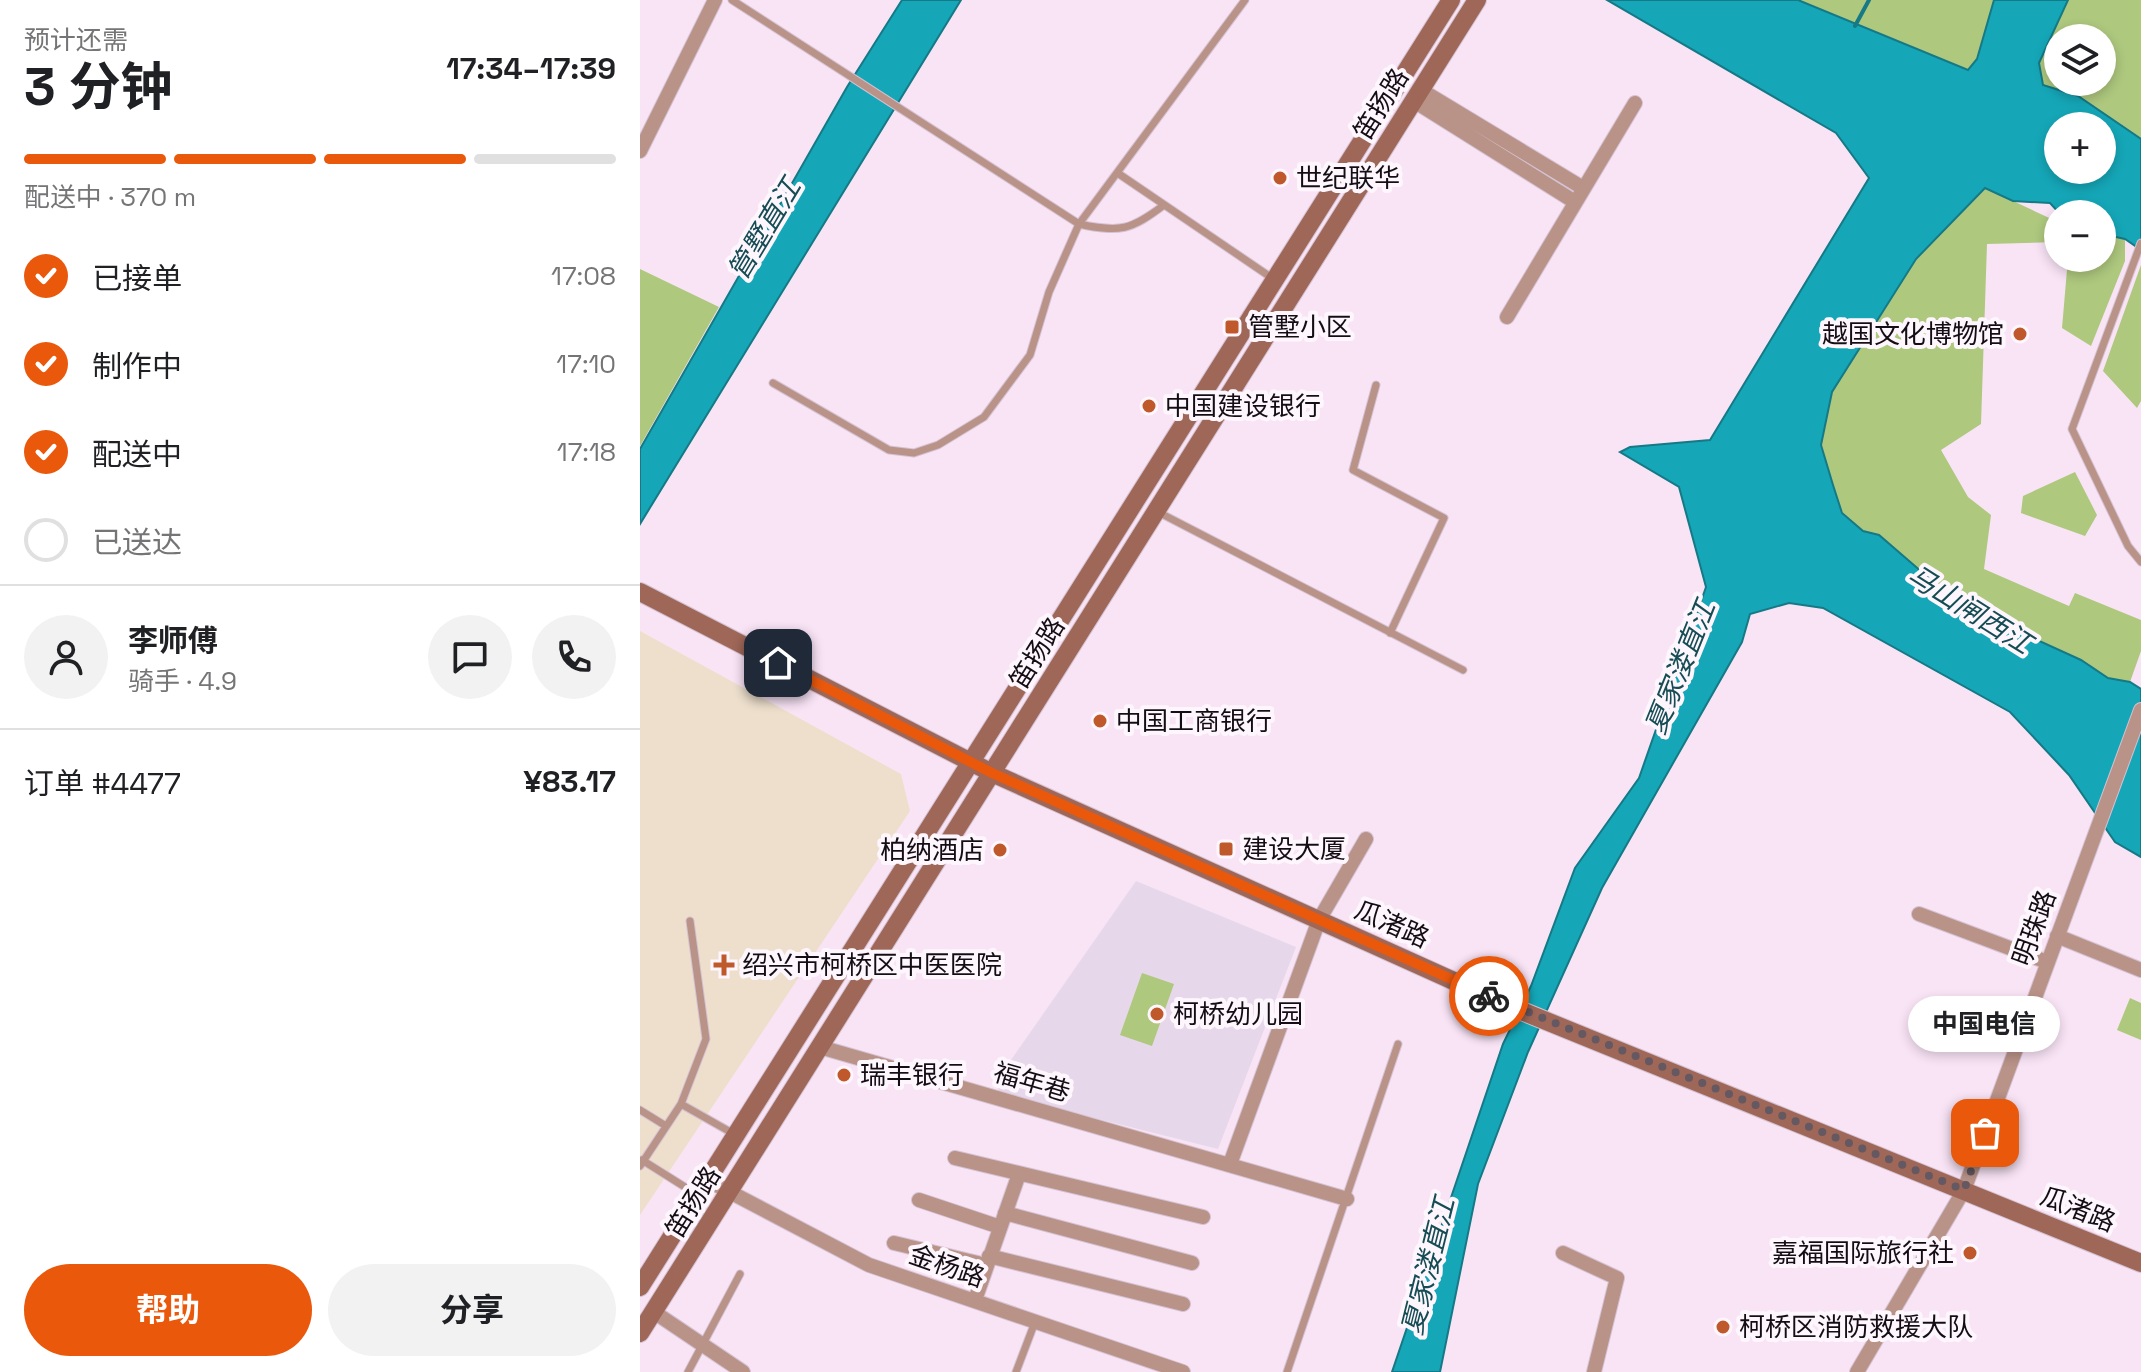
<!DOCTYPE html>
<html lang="zh">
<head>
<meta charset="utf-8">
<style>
  body { margin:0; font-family:"Space Grotesk","Noto Sans SC",sans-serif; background:#f2f2f2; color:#202124; height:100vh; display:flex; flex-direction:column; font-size:30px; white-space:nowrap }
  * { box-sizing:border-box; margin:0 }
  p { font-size:26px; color:#757577 }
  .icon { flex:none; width:44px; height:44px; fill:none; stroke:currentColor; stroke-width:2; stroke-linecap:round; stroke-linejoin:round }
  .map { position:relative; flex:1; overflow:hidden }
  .panel { display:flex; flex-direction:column; background:#fff; width:640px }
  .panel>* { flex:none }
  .fabs { position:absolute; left:1404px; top:24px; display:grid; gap:16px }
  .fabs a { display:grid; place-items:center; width:72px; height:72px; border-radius:50%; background:#fff; box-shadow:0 4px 12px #0003; font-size:40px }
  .pin { position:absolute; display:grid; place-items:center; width:68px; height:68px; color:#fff; margin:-34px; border-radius:16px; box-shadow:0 4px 12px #0006 }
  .courier { position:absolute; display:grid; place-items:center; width:80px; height:80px; margin:-40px; border:6px solid #ea580c; border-radius:50%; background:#fff; color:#222; box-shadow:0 2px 10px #0007 }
  .bubble { position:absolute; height:56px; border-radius:28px; background:#fff; box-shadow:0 4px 12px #0003; font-size:26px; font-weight:700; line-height:56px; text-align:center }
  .headline em { font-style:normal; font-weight:700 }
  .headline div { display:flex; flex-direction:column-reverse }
  .headline { display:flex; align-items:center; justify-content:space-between; height:136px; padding:0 24px }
  h1 { font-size:52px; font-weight:700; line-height:60px }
  .bar { display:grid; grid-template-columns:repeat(4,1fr); gap:12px 8px; align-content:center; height:96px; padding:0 24px }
  .bar i { height:10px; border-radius:6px; background:#e0e0e0 }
  .bar .active { background:#ea580c }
  .bar p { grid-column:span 4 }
  .line { display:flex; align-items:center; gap:20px; padding:0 24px; border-top:2px solid #e0e0e0 }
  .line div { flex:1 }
  .round { display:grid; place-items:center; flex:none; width:84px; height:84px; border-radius:42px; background:#f2f2f2 }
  ol { padding:0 24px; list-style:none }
  li { display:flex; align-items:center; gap:24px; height:88px }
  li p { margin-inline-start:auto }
  li .icon { padding:8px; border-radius:50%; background:#ea580c; color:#fff; stroke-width:4 }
  li:last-child { color:#757577 }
  li i { width:44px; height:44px; border:4px solid #e0e0e0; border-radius:50% }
  .action { display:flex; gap:16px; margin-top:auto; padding:16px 24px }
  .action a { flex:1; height:92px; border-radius:48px; background:#ea580c; color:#fff; font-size:32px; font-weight:700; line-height:92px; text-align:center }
  .action a+a { background:#f2f2f2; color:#202124 }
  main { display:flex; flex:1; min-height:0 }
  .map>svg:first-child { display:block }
</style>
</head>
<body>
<main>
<section class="panel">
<div class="headline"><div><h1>3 分钟</h1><p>预计还需</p></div><em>17:34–17:39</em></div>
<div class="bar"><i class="active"></i><i class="active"></i><i class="active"></i><i></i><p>配送中 · 370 m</p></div>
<ol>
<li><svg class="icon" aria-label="check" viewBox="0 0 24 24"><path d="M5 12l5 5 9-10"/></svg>已接单<p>17:08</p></li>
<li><svg class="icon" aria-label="check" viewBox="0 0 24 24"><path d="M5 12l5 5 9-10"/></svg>制作中<p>17:10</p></li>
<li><svg class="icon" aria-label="check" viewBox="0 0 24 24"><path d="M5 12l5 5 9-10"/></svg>配送中<p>17:18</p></li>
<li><i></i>已送达</li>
</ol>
<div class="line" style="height:144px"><a class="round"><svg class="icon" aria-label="person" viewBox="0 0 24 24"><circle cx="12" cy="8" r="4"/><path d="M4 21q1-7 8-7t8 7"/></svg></a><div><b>李师傅</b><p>骑手 · 4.9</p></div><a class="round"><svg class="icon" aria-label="chat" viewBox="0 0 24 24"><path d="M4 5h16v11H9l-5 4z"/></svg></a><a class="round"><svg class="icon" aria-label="phone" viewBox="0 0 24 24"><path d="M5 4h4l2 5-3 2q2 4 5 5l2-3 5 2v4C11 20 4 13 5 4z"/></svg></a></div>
<div class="line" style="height:104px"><div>订单 #4477</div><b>¥83.17</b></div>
<div class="action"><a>帮助</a><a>分享</a></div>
</section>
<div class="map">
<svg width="1501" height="1372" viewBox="0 0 1501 1372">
  <rect width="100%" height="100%" fill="#f9e4f6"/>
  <path fill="#e7d7ea" d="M 496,881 L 656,947 L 578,1149 L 359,1094 L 357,1080 Z"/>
  <path fill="#eddfcc" d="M 0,631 L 261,774 L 270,811 L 0,1215 Z"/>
  <path fill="#aec87e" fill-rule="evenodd" d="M 1158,0 L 1501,0 L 1501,139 L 1485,129 L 1266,46 ZM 1418,38 L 1462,38 L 1462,82 L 1418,82 Z
    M 1345,188 L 1418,222 L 1418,242 L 1347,244 L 1341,424 L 1301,450 L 1328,497 L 1351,515 L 1344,569 L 1429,606 L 1435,593 L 1501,620 L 1501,651 L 1490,682 L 1468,678 L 1441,660 L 1371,628 L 1305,592 L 1239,535 L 1223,531 L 1202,513 L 1181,445 L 1192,392 L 1276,259 Z
    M 1462,234 L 1485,239 L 1485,261 L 1451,346 L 1422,328 L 1428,258 L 1462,258 Z
    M 1501,265 L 1501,401 L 1497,408 L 1463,371 Z
    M 0,269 L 79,307 L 0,446 Z
    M 1435,472 L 1457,515 L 1445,536 L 1381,513 L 1383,496 Z
    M 502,973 L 534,984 L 512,1046 L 480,1035 Z
    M 1490,998 L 1501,1003 L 1501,1040 L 1477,1030 Z"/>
  <path fill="#15a7b8" stroke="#157986" stroke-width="2" fill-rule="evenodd" d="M 262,0 L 321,0 L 0,524 L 0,449 L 207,87 Z
    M 967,0 L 1158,0 L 1328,70 L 1337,59 L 1354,0 L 1428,0 L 1399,63 L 1403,85 L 1438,96 L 1501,139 L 1501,250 L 1485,239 L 1462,234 L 1462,214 L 1420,214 L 1410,203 L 1373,201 L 1345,188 L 1276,259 L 1192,392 L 1181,445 L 1193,485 L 1202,513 L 1223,531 L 1239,535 L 1305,592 L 1371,628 L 1441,660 L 1468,678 L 1490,682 L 1501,689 L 1501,857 L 1475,842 L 1429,775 L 1370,712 L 1183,608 L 1149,603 L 1110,614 L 1102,642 L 962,888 L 888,1052 L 838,1184 L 800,1372 L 752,1372 L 863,1044 L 891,986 L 935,868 L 999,778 L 1066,587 L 1039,487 L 980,452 L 990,447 L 1070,440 L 1229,178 L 1196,133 ZM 1418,126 L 1462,126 L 1462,170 L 1418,170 Z"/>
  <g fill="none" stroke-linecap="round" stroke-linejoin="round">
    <path stroke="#157986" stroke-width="4" d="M 1215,26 L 1229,0"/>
    <g stroke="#d4c2d2" stroke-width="9">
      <path id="lane" d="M 92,0 L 439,224 C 480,233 491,230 524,205
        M 479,174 L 632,278
        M 1501,243 L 1432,429 L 1488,546 L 1501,562
        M 133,383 L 249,450 L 274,453 L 298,445 L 344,417 L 390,355 L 409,292 L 439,224 L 605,0
        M 736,385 L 713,470 L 804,518 L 750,633
        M 518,512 L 823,670
        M 41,1104 L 94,1134
        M 0,1110 L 26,1126
        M 2,1160 L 56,1194
        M 0,1166 L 41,1104 L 66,1039 L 50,921
        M 48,1372 L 100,1274
        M 376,1372 L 395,1322
        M 647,1372 L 758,1044"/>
    </g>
    <g stroke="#d4c2d2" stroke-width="16">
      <path id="street" d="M 781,90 L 943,188
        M 774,101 L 935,202
        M 0,151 L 75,0
        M 867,317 L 995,103
        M 1279,914 L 1407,962
        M 1417,936 L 1501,970
        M 180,1047 L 707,1199
        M 315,1158 L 563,1217
        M 590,1164 L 679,920 L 726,839
        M 67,1180 L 229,1265 L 543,1372
        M 279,1200 L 360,1227
        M 365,1213 L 552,1263
        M 254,1243 L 346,1265
        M 923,1253 L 977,1278 L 954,1372
        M 349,1256 L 543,1304
        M 335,1300 L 379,1174
        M 14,1312 L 103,1372
        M 1217,1372 L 1324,1190 L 1501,710"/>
    </g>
    <g stroke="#d4c2d2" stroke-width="20">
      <path id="secondary" d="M 0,592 L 352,773 L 867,1005 L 1501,1263
        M 0,1287 L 811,0
        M 0,1333 L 837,0"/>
    </g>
    <use href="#lane" stroke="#b99288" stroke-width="7"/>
    <use href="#street" stroke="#b99288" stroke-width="14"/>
    <use href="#secondary" stroke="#9e6758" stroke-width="18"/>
  </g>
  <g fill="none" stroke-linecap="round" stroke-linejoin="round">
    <path stroke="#645862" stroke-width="8" stroke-dasharray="0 14.4" d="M 849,996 L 1324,1190 L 1345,1133"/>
    <path stroke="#ea580c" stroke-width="10" d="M 138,663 L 352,773 L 849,996"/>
  </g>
  <g fill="#bf592c" stroke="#fef6fd" stroke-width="3">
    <circle cx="640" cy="178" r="8"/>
    <rect x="584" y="319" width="16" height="16" rx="4"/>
    <circle cx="1380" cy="334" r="8"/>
    <circle cx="509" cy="406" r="8"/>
    <circle cx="460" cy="721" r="8"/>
    <rect x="578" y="841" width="16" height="16" rx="4"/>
    <circle cx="360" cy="850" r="8"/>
    <path d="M80 953h8v8h8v8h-8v8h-8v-8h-8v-8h8z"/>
    <circle cx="517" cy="1014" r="8"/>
    <circle cx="204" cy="1075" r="8"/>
    <circle cx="1330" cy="1253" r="8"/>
    <circle cx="1083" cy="1327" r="8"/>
  </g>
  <g text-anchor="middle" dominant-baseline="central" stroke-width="8" stroke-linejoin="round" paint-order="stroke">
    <g font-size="26" fill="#140d13" stroke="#fef6fd">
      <text transform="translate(741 104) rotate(-58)">笛扬路</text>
      <text transform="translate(397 653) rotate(-58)">笛扬路</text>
      <text transform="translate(752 924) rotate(24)">瓜渚路</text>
      <text transform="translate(1394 928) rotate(-70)">明珠路</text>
      <text transform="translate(392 1082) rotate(16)">福年巷</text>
      <text transform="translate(53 1202) rotate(-58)">笛扬路</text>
      <text transform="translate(1438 1209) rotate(22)">瓜渚路</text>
      <text transform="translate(307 1266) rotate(19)">金杨路</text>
    </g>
    <g font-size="26" fill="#140d13" stroke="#fef6fd" text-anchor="start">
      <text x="656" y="178">世纪联华</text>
      <text x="608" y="327">管墅小区</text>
      <text x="1364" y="334" text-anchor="end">越国文化博物馆</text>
      <text x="525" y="406">中国建设银行</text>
      <text x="476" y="721">中国工商银行</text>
      <text x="602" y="849">建设大厦</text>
      <text x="344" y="850" text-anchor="end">柏纳酒店</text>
      <text x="102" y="965">绍兴市柯桥区中医医院</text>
      <text x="533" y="1014">柯桥幼儿园</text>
      <text x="220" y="1075">瑞丰银行</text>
      <text x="1314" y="1253" text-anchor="end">嘉福国际旅行社</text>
      <text x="1099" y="1327">柯桥区消防救援大队</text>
    </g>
    <g font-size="28" font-style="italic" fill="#164c54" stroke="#fef6fd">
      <text transform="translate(124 229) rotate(-59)">管墅直江</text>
      <text transform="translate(1330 609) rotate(32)">马山闸西江</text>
      <text transform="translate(1040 667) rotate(-68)">夏家溇直江</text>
      <text transform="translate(788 1266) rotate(-76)">夏家溇直江</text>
    </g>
  </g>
</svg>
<div class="fabs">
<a><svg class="icon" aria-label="layers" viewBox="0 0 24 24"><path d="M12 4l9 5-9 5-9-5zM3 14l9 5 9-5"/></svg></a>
<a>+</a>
<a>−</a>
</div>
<div class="pin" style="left:1345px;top:1133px;background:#ea580c"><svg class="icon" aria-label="bag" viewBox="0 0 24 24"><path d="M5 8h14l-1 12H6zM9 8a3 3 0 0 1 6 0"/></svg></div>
<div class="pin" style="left:138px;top:663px;background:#1f2937"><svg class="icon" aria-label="home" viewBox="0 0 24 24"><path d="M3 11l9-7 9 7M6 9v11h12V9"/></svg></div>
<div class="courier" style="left:849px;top:996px"><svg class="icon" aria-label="bike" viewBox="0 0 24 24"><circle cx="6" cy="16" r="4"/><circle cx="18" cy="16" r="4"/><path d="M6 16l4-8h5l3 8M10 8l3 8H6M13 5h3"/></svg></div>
<div class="bubble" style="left:1268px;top:996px;width:152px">中国电信</div>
</div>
</main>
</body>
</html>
